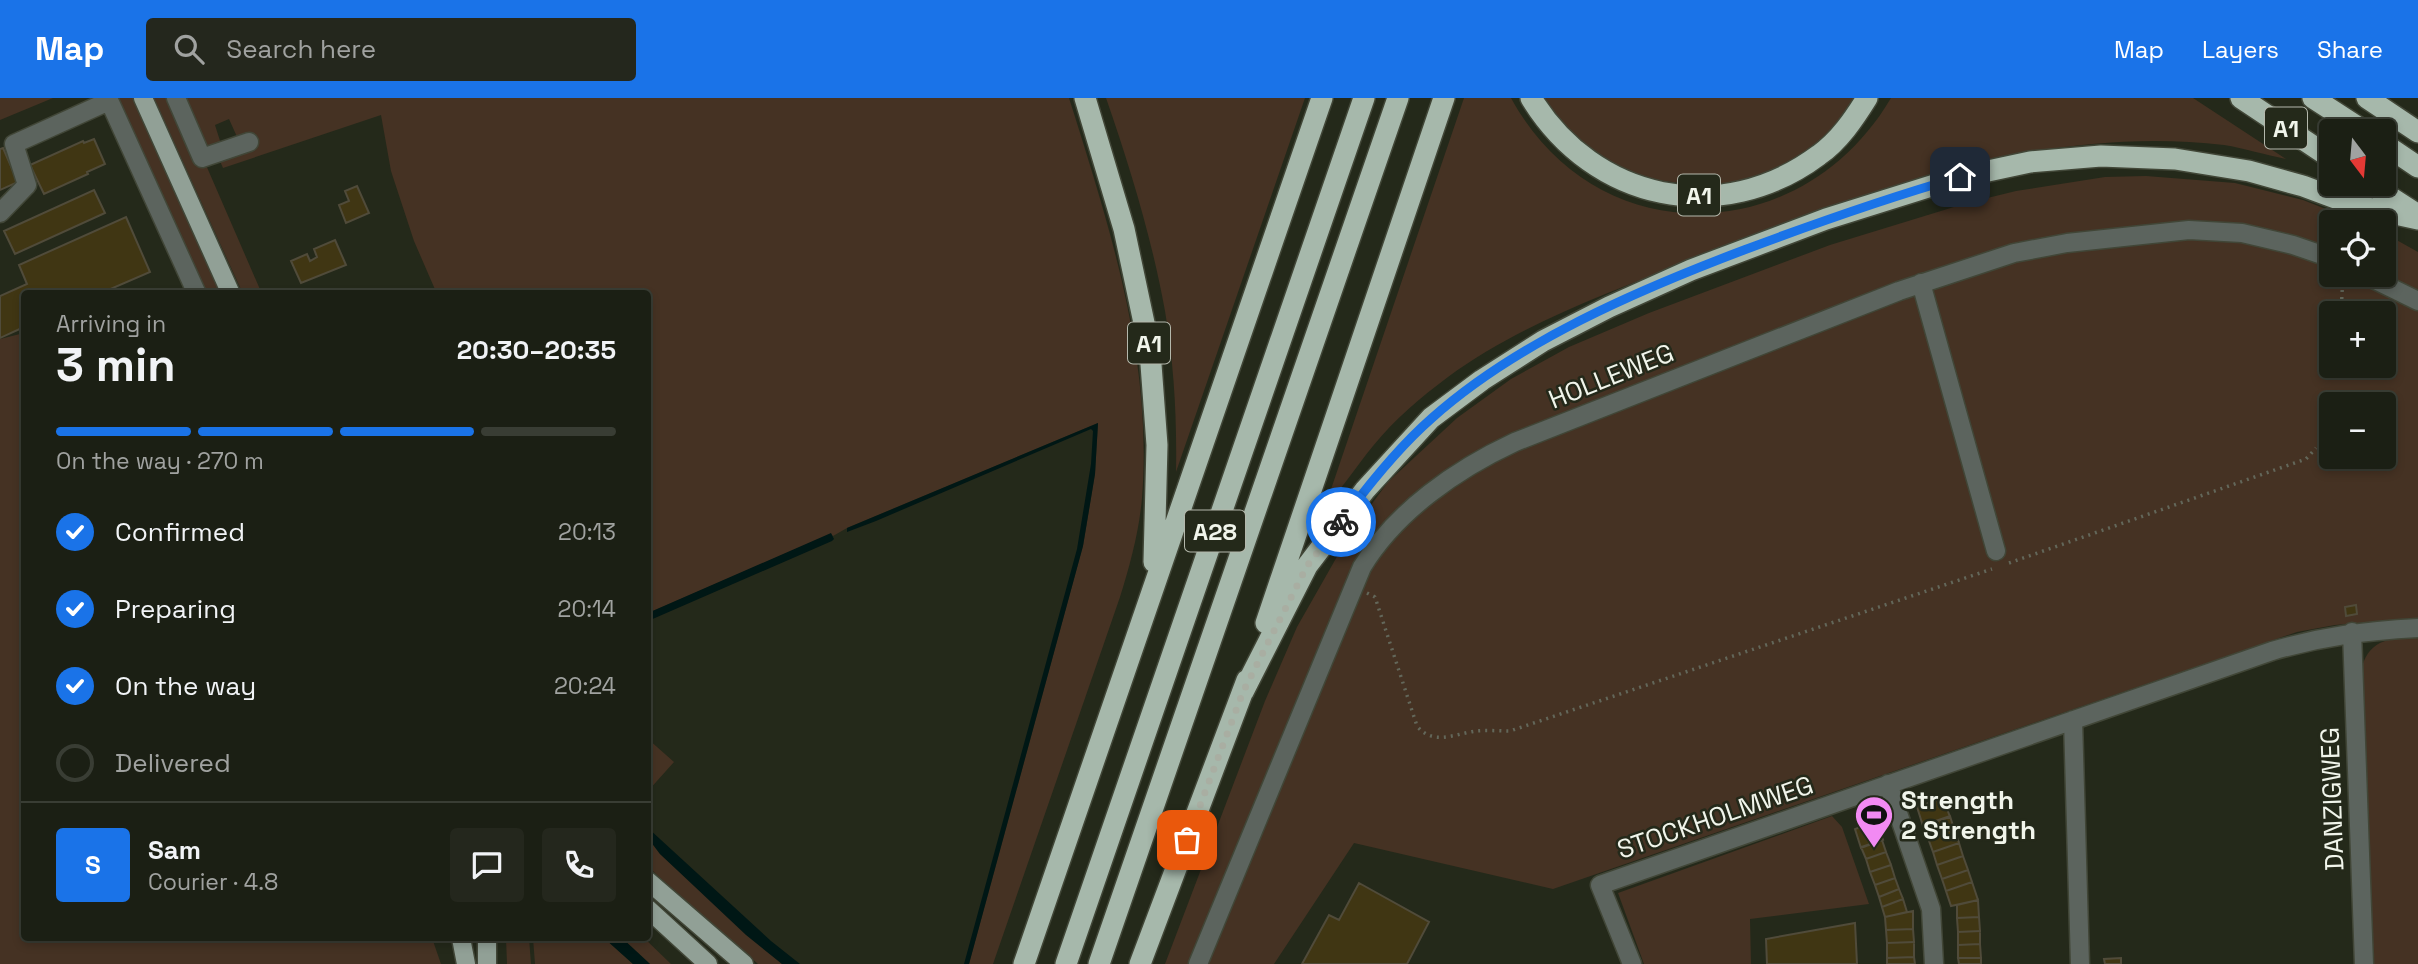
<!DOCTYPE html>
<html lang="en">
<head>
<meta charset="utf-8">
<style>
  body { margin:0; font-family:"Space Grotesk",sans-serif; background:#24271d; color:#f1f3f6; height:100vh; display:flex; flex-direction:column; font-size:26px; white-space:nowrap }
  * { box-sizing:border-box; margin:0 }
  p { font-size:23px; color:#a0a2a0 }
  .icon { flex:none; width:38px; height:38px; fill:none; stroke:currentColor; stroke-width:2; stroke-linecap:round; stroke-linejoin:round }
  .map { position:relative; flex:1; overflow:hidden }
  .sheet { position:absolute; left:21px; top:192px; width:630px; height:651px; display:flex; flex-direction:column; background:#1b1f14; border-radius:7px; box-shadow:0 4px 10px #0003,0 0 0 2px #393d34 }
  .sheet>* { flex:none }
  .needle { width:46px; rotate:164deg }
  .fabs { position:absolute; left:2319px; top:21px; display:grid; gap:14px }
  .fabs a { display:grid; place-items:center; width:77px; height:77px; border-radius:7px; background:#1b1f14; box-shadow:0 4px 10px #0003,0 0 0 2px #393d34; font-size:35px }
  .pin { position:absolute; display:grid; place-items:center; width:60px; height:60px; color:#fff; margin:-30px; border-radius:14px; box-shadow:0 4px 10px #0006 }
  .courier { position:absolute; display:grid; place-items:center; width:70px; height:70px; margin:-35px; border:5px solid #1a73e8; border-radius:50%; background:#fff; color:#222; box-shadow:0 2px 9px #0007 }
  .summary em { font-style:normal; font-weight:800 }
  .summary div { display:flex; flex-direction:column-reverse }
  .summary { display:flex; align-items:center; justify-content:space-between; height:119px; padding:0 35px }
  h1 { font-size:46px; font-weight:800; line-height:52px }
  .bar { display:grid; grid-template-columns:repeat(4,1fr); gap:10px 7px; align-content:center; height:84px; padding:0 35px }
  .bar i { height:9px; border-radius:5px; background:#393d34 }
  .bar .selected { background:#1a73e8 }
  .bar p { grid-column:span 4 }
  .line { display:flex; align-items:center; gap:18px; padding:0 35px; border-top:2px solid #393d34 }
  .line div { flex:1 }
  .round { display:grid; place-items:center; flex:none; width:74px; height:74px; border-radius:7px; background:#24271d }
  ol { padding:0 35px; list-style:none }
  li { display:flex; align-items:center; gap:21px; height:77px }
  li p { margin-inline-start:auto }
  li .icon { padding:7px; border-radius:50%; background:#1a73e8; color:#fff; stroke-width:4 }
  li:last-child { color:#a0a2a0 }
  li i { width:38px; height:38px; border:4px solid #393d34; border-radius:50% }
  header { display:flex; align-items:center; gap:42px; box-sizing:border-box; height:98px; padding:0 35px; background:#1a73e8; color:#fff }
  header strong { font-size:33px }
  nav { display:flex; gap:38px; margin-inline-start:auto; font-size:24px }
  .search { width:490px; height:63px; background:#24271d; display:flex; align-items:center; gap:18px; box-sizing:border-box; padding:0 24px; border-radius:7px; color:#a0a2a0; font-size:26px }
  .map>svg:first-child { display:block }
</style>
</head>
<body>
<header>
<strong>Map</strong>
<div class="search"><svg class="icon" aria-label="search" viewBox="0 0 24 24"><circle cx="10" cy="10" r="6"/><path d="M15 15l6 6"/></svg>Search here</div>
<nav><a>Map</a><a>Layers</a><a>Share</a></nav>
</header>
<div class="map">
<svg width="2418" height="866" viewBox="0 0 2418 866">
  <rect width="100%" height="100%" fill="#24291a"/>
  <path fill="#453223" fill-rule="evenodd" d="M 0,0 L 53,0 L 0,22 Z
    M 115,0 L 133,0 L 221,196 L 204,196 Z
    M 154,0 L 171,0 L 206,67 L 262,196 L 243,196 Z
    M 181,0 L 1069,0 C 1110,130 1153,262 1142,400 C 1139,434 1130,467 1120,499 L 993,866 L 969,866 L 1083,448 L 1095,376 L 1098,325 L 847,430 L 833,438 L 831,436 L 648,515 L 648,196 L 437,196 L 414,143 L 391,73 L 381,17 L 223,70 L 220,63 L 258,48 L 253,36 L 238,41 L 229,21 L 215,27 L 221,46 L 210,49 L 205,47 Z
    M 1106,0 L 1305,0 L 1176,374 C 1177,320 1174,266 1165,213 C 1152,141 1130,69 1106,0 Z
    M 1464,0 L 1511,0 C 1597,157 1802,151 1891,0 L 2193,0 L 2286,61 C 2265,57 2244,50 2224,47 C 2038,25 1857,97 1687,164 C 1605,196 1519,227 1448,279 C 1421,299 1394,322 1373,348 C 1357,367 1344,389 1326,406 Z
    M 1543,0 L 1861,0 L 1827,41 L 1803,59 L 1743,85 L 1707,88 L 1630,79 L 1586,50 L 1556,24 Z
    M 2146,78 L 2235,85 L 2303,102 L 2359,124 L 2331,124 L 2331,155 L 2295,141 L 2066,140 L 1513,339 L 1371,446 L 1193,866 L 1165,866 L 1265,603 L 1297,529 L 1351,434 L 1388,384 L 1457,320 L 1511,281 L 1569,249 L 1649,215 L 1830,147 L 1967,105 L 2016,93 L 2105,79 Z
    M 2384,135 L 2418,154 L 2418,197 L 2384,177 Z
    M 2189,137 L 2242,141 L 2331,166 L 2331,177 L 2352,177 L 2418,209 L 2418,520 L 2335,527 L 2297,534 L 1553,791 L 1354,745 L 1274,866 L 1204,866 L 1359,487 L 1379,453 L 1431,403 L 1494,360 L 1918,192 L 1995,460 L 2005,457 L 1928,188 L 2015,160 ZM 2331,215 L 2384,215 L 2384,268 L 2331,268 ZM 2331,306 L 2384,306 L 2384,359 L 2331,359 Z
    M 24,235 L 24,840 L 432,840 L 441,866 L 0,866 L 0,241 Z
    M 2418,539 L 2418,866 L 2373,866 L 2362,569 C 2370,540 2393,540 2418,539 Z
    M 648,641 L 674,664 L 648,693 Z
    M 1832,718 L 1842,729 L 1869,806 L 1750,821 L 1751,866 L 1644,866 L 1618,795 Z
    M 648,740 L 660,756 L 782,866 L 758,866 L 657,777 L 648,768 Z
    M 506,840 L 529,840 L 531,866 L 507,866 Z
    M 533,840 L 604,840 L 633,866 L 535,866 Z
    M 622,840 L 644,840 L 671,866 L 650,866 Z"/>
  <path fill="#001715" d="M 1098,325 L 1095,376 L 1083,448 L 969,866 L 964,866 L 1077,451 L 1091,366 L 1093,333 L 1091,331 L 876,423 L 847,434 L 847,430 Z
    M 831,435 L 834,441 L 832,443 L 648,523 L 648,515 Z
    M 648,730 L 771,843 L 800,866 L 782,866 L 746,837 L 660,756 L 648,740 Z
    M 604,840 L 622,840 L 650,866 L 633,866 Z"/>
  <path fill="#403613" stroke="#504b3a" stroke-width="2" d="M 94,41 L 105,66 L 87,74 L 88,76 L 44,96 L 30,67 L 83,43 L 84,45 Z
    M 3,50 L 18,84 L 0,92 L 0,51 Z
    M 357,88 L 369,115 L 346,125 L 339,107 L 349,103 L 345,93 Z
    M 94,92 L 105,115 L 15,156 L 4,133 Z
    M 126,119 L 150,174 L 99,196 L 24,196 L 24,229 L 0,240 L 0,198 L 27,186 L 19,167 Z
    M 335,142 L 346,167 L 301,185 L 291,163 L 307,156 L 310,163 L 317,159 L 314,151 Z
    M 2356,507 L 2357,516 L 2346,518 L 2345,509 Z
    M 1943,700 L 1950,719 L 1923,728 L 1917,709 Z
    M 1950,718 L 1954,731 L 1928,740 L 1924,727 Z
    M 1876,723 L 1883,742 L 1861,750 L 1855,731 Z
    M 1954,731 L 1959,745 L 1933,754 L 1928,740 Z
    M 1882,742 L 1886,754 L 1866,761 L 1861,749 Z
    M 1959,745 L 1963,758 L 1937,767 L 1933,754 Z
    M 1886,754 L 1891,767 L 1870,774 L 1866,761 Z
    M 1963,758 L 1968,772 L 1942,781 L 1937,767 Z
    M 1891,767 L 1895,780 L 1875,787 L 1870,774 Z
    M 1968,772 L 1972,784 L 1946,793 L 1942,781 Z
    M 1895,780 L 1899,791 L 1879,799 L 1875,787 Z
    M 1972,784 L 1978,802 L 1951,808 L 1946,793 Z
    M 1359,785 L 1429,824 L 1407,866 L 1302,866 L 1329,817 L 1339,822 Z
    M 1899,791 L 1903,801 L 1882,809 L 1879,799 Z
    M 1903,801 L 1907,814 L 1885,819 L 1882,809 Z
    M 1978,802 L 1979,819 L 1957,820 L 1957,807 Z
    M 1913,813 L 1913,831 L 1886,832 L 1885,819 Z
    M 1979,819 L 1980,833 L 1958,834 L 1957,820 Z
    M 1855,825 L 1857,866 L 1767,866 L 1766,841 Z
    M 1913,831 L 1914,844 L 1887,845 L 1886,832 Z
    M 1980,833 L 1980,846 L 1958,847 L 1958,834 Z
    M 1914,844 L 1914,859 L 1887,860 L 1887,845 Z
    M 1980,846 L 1981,860 L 1958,860 L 1958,847 Z
    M 1914,859 L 1915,866 L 1887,866 L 1887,860 Z
    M 1958,860 L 1981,860 L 1981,866 L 1959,866 Z
    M 2121,860 L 2121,866 L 2105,866 L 2104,861 Z"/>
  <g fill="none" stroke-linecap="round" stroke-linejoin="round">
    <g stroke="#414637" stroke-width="21">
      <path id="minor" d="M 108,0 L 197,196
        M 176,0 L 202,60 L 249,44
        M 0,115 L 27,87 L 14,46 L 109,3
        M 2365,177 L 2418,203
        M 1921,185 L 1996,453
        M 2352,534 L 2364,866
        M 2073,622 L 2080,866
        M 1888,686 L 1931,811 L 1934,866
        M 1198,866 L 1362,469 C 1396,413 1457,371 1515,344 L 1899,193 L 2014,155 L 2067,145 L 2189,132 L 2242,135 L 2293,147 L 2331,160
        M 1632,866 L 1600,787 L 2272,553 C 2323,538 2365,533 2418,530"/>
    </g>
    <g stroke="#414637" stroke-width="21">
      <path id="major" d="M 143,0 L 231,196
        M 648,783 L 744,866
        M 648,811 L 708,866
        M 461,840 L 466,866
        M 487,840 L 487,866"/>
    </g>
    <g stroke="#414637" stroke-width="24">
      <path id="highway" d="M 1085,0 L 1124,131 L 1150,253 L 1157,347 L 1154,464
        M 1531,0 C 1594,103 1721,130 1819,57 C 1839,43 1854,21 1867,0
        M 2241,0 L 2331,60
        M 2313,0 L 2364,33
        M 2367,0 L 2418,34
        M 2384,46 L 2418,69
        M 2370,86 L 2415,115
        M 1266,525 L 1444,0
        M 1243,594 L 1307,468 L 1365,392 L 1431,320 L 1482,282 L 1543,243 L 1609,209 L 1691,172 L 1826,121 L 1960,79 L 2030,64 L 2101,58 L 2175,61 L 2249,73 L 2303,88 L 2354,107 L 2418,121
        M 1024,866 L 1322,0
        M 1066,866 L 1364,0
        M 1099,866 L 1398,0
        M 1140,866 L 1247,582"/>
    </g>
    <path stroke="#63675a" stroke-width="3.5" stroke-dasharray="2 5" stroke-linecap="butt" d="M 2341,215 L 2343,177
      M 2009,465 L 2306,361 L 2316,350
      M 1367,495 L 1375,499 L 1417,628 C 1433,648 1454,636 1476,633 C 1487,632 1499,633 1510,633 L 1992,471"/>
    <use href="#minor" stroke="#5c645e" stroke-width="18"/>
    <use href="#major" stroke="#91a096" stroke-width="18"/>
    <use href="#highway" stroke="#a6b8ab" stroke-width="21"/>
  </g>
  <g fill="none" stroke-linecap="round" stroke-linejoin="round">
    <path stroke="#a9aea2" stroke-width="7" stroke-dasharray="0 12.6" d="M 1187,742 L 1243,594 L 1307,468 L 1341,424"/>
    <path stroke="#1a73e8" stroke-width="9" d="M 1341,424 C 1366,390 1400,348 1432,320 C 1517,244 1638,192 1744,152 C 1816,125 1887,100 1960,79"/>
  </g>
  <defs>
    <g id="stadium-pin" transform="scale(2.0125)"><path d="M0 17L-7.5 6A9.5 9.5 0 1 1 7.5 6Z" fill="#f28af3" stroke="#24291a"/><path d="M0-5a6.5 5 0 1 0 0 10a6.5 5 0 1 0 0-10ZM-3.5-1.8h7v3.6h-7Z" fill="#111"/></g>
  </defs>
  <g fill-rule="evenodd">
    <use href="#stadium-pin" x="1874" y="717"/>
  </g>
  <g text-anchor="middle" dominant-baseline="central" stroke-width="5" stroke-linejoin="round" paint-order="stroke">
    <g fill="#24291a" stroke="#b4b8ac" stroke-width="2">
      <rect x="2265" y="9.5" width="42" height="41" rx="5"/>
      <rect x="1678" y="76.5" width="42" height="41" rx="5"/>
      <rect x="1128" y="224.5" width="42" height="41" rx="5"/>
      <rect x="1185" y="412.5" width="60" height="41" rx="5"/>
    </g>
    <g font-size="24" font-weight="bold" fill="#f1f5eb">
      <text x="2286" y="30">A1</text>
      <text x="1699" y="97">A1</text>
      <text x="1149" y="245">A1</text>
      <text x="1215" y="433">A28</text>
    </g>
    <g font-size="26" fill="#f1f5eb" stroke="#24291a">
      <text transform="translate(1611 278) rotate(-22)">HOLLEWEG</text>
      <text transform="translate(2332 701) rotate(-92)">DANZIGWEG</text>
      <text transform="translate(1715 719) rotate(-19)">STOCKHOLMWEG</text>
    </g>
    <g font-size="26" font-weight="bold" fill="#f1f5eb" stroke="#24291a" text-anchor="start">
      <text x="1901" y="702">Strength<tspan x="1901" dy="30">2 Strength</tspan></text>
    </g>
  </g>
</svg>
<div class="fabs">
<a><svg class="needle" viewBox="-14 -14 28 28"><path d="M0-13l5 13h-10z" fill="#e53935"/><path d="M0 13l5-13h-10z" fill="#a0a2a0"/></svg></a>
<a><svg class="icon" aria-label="locate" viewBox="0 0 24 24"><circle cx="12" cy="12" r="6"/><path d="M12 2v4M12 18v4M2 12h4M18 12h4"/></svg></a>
<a>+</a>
<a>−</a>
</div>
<div class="pin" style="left:1187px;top:742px;background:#ea580c"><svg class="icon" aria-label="bag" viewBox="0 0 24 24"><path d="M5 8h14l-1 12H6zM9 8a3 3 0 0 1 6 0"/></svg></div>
<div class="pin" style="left:1960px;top:79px;background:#1f2937"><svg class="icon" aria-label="home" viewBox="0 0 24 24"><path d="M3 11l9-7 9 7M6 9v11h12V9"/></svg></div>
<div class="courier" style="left:1341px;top:424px"><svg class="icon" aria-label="bike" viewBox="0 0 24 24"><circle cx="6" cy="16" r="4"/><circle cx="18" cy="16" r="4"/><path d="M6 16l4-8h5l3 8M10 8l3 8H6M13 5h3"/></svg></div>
<section class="sheet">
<div class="summary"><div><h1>3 min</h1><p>Arriving in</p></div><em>20:30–20:35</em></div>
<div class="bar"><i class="selected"></i><i class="selected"></i><i class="selected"></i><i></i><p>On the way · 270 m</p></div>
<ol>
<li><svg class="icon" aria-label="check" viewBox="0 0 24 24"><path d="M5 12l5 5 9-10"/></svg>Confirmed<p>20:13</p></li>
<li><svg class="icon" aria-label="check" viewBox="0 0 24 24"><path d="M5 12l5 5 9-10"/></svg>Preparing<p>20:14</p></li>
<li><svg class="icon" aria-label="check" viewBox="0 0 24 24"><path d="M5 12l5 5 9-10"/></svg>On the way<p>20:24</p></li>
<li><i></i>Delivered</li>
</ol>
<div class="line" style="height:126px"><b class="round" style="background:#1a73e8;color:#fff">S</b><div><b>Sam</b><p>Courier · 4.8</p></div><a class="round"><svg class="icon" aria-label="chat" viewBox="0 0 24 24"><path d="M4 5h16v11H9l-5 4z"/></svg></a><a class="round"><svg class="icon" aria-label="phone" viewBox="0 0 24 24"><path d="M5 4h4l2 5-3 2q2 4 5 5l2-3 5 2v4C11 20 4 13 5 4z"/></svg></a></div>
</section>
</div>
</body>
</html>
